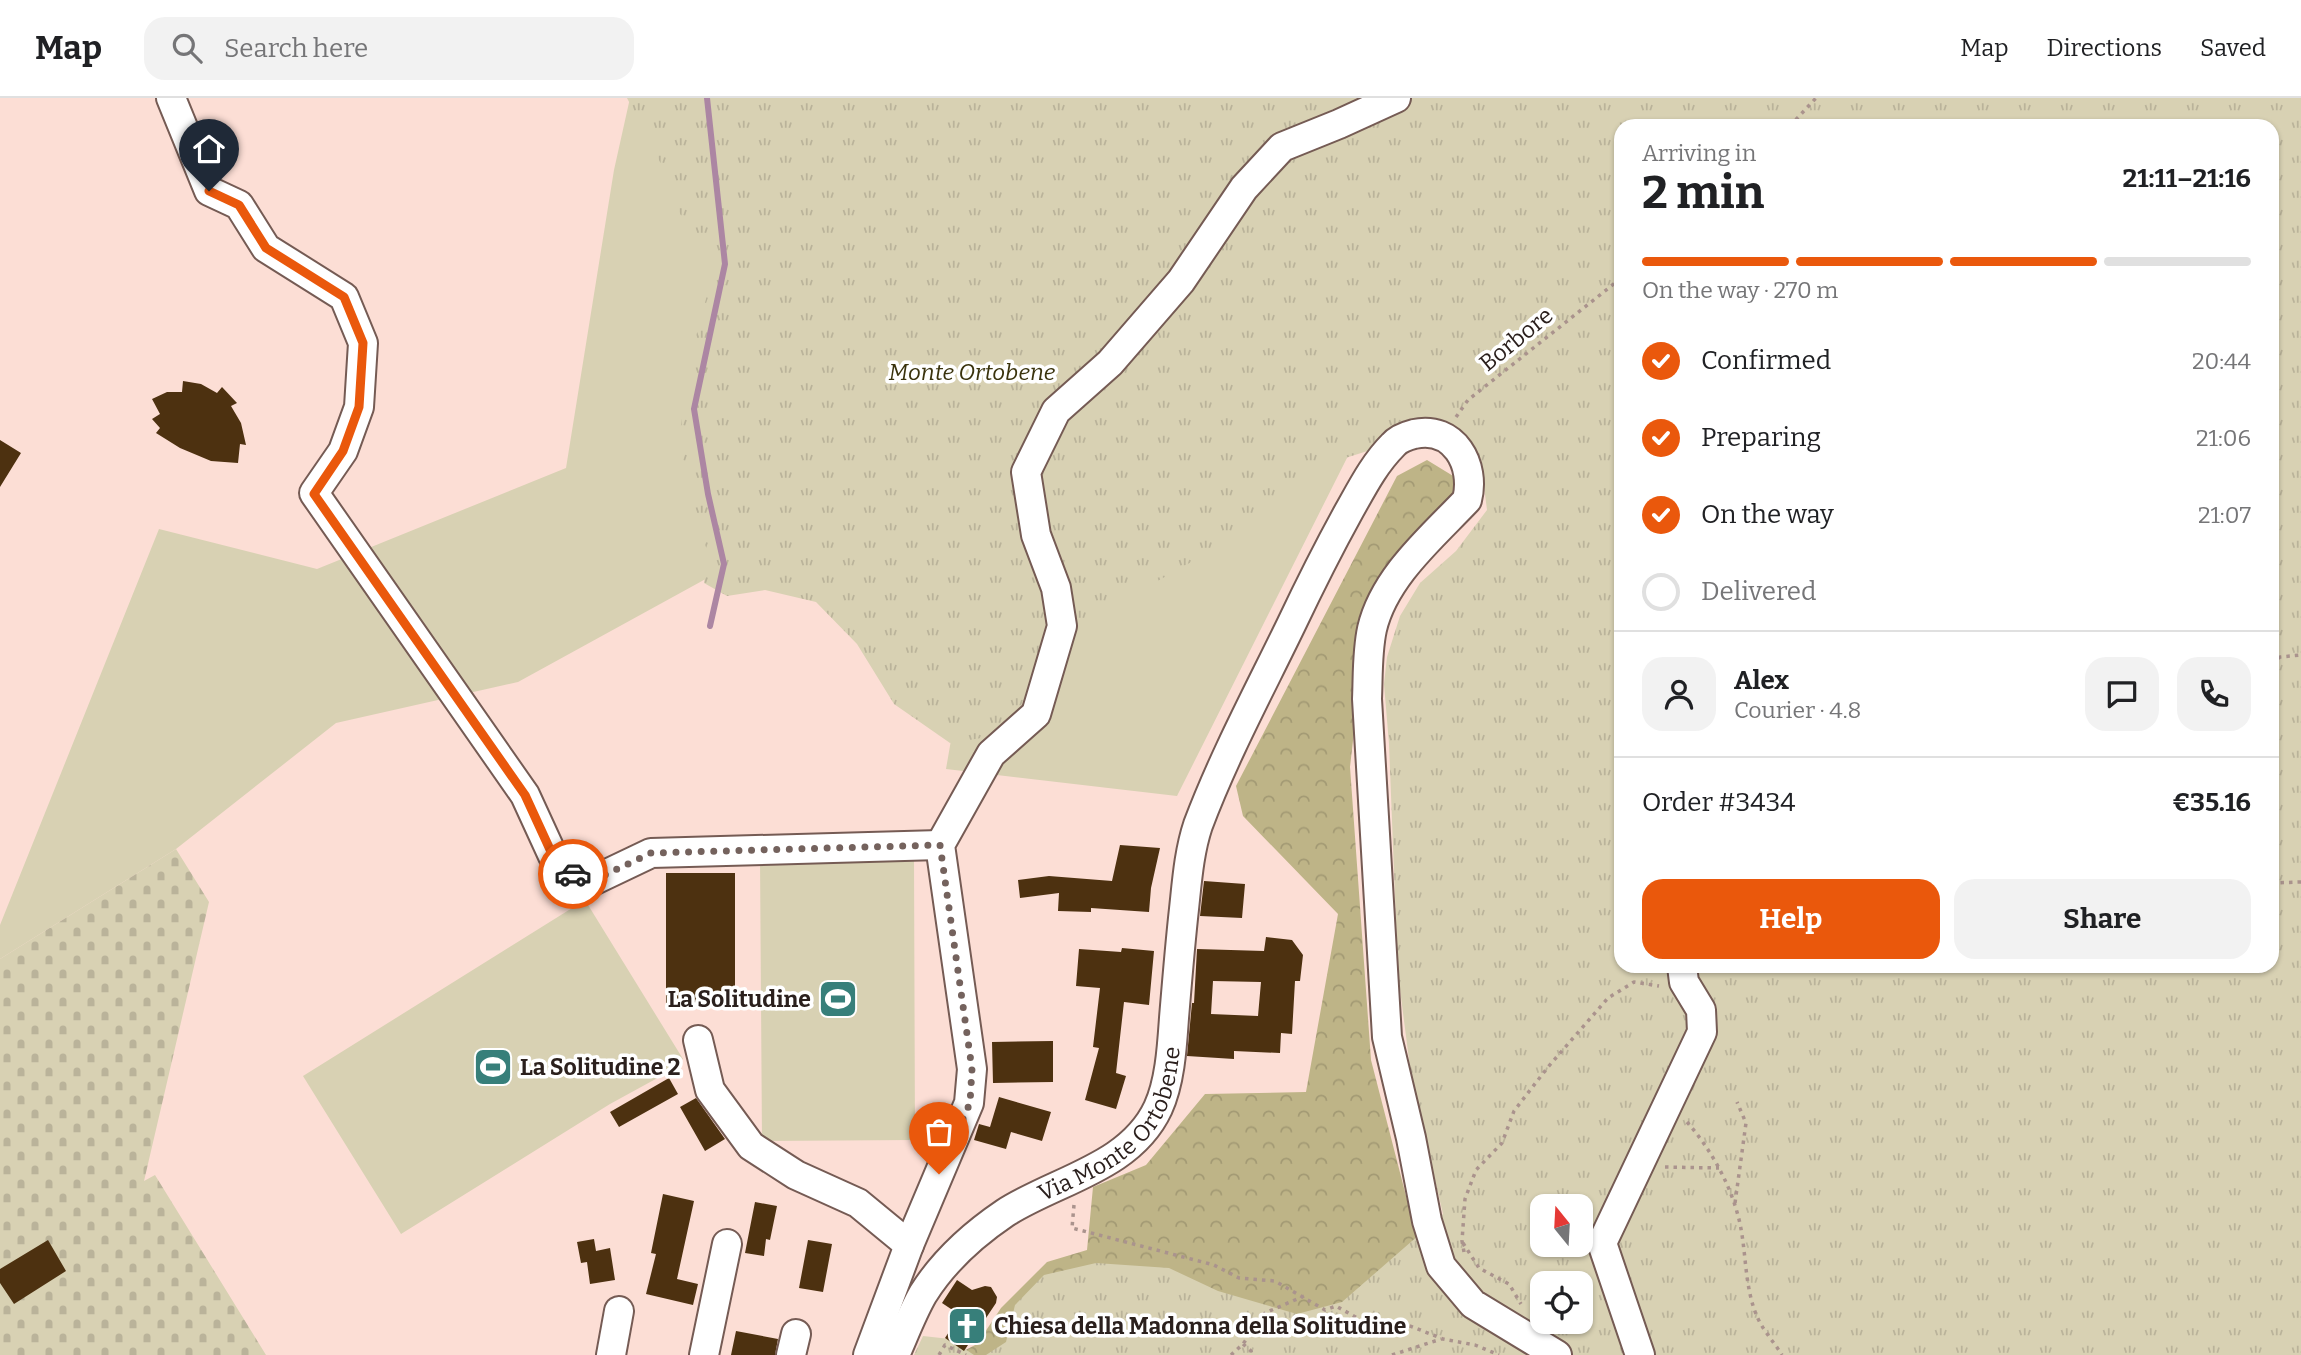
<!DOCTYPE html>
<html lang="en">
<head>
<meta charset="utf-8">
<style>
  body { margin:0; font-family:Bitter,serif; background:#f2f2f2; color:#202124; height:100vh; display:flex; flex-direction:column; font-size:26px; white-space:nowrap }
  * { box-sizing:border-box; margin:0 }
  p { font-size:23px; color:#757577 }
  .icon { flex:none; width:38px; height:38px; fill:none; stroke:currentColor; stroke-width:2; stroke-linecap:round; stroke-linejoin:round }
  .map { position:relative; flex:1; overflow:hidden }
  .drawer { position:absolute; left:1614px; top:21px; width:665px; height:854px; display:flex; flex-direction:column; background:#fff; border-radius:21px; box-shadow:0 2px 5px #0004 }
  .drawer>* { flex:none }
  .needle { width:46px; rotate:342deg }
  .fabs { position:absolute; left:1530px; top:1096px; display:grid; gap:14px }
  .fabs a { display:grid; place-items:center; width:63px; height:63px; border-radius:14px; background:#fff; box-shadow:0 2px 5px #0004; font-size:35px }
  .pin { position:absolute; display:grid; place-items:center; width:60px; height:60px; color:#fff; margin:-72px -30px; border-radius:50% 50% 50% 0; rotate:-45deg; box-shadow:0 0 7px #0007 }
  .pin .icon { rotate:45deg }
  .courier { position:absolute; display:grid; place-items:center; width:70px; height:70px; margin:-35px; border:5px solid #ea580c; border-radius:50%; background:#fff; color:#222; box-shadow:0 2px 9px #0007 }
  .overview em { font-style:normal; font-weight:700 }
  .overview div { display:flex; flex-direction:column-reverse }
  .overview { display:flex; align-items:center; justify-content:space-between; height:119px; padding:0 28px }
  h1 { font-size:46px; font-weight:700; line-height:52px }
  .bar { display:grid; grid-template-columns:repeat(4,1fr); gap:10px 7px; align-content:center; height:84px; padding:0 28px }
  .bar i { height:9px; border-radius:5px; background:#e0e0e0 }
  .bar .on { background:#ea580c }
  .bar p { grid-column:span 4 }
  .line { display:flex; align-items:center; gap:18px; padding:0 28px; border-top:2px solid #e0e0e0 }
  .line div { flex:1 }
  .round { display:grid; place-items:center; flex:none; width:74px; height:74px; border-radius:21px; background:#f2f2f2 }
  ol { padding:0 28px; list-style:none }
  li { display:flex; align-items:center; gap:21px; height:77px }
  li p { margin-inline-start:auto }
  li .icon { padding:7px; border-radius:50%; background:#ea580c; color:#fff; stroke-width:4 }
  li:last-child { color:#757577 }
  li i { width:38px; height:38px; border:4px solid #e0e0e0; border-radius:50% }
  .action { display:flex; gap:14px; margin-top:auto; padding:14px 28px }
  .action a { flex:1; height:80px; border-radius:21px; background:#ea580c; color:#fff; font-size:28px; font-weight:700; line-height:80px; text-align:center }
  .action a+a { background:#f2f2f2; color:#202124 }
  header { display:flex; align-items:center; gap:42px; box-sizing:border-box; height:98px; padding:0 35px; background:#fff; border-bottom:2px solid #e0e0e0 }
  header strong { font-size:33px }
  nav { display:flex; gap:38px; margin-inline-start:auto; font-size:24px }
  .search { width:490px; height:63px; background:#f2f2f2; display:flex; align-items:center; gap:18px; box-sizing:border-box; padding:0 24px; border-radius:21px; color:#757577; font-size:26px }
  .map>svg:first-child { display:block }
</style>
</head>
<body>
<header>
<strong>Map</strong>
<div class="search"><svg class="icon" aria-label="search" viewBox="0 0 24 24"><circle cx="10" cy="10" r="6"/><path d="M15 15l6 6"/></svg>Search here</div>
<nav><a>Map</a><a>Directions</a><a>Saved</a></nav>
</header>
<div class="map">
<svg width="2301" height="1257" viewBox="0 0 2301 1257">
  <defs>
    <pattern id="forest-crowns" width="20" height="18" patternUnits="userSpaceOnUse" patternTransform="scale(1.75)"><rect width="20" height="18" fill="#beb487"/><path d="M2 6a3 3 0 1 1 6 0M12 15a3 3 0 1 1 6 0" fill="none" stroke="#a39a74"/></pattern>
    <pattern id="cemetery-stones" width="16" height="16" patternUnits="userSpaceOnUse" patternTransform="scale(1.75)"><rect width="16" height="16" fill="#d8d1b3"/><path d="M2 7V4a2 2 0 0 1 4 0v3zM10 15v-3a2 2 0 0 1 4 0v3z" fill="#bab39a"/></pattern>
    <pattern id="park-tufts" width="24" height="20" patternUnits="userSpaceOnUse" patternTransform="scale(1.75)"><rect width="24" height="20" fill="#d8d1b3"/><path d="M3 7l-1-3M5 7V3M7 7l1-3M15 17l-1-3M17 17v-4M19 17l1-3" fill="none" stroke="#bab39a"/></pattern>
  </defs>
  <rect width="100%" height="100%" fill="#fcded5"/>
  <path fill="#d8d1b3" d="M 630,0 L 2301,0 L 2272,28 L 1620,28 L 1413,314 L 1351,352 L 1177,698 L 946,671 L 965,561 L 733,466 L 518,584 L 336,625 L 176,751 L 0,861 L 0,827 L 159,431 L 317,471 L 566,370 L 614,72 Z
    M 914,760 L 915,1042 L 762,1043 L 760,761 Z
    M 585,802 L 683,961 L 669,971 L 665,978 L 663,977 L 610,1006 L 401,1136 L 303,978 Z"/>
  <path fill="url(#forest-crowns)" d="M 1427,362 L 1463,384 L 1369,502 L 1350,669 L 1371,962 L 1430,1191 L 1508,1257 L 956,1257 L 977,1246 L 1001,1210 L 1047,1164 L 1087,1152 L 1093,1089 L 1146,1067 L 1205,996 L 1306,994 L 1338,816 L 1243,718 L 1236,688 L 1397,378 Z"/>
  <path fill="url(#cemetery-stones)" d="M 176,751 L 209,804 L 144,1083 L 155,1077 L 266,1257 L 0,1257 L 0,861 Z"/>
  <path fill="url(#park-tufts)" fill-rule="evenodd" d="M 627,0 L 2301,0 L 2301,1257 L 986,1257 L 1006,1244 L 1015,1207 L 1044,1177 L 1096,1165 L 1169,1170 L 1218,1193 L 1297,1216 L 1342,1204 L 1443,1116 L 1412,985 L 1398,876 L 1389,646 L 1384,586 L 1387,559 L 1400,518 L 1420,485 L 1456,453 L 1487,412 L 1482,373 L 1475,356 L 1434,328 L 1383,348 L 1333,364 L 1223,446 L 1064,536 L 1013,635 L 950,645 L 894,606 L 857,546 L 816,504 L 765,492 L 727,498 L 704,485 L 708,454 L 695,422 L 684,368 L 680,333 L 694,246 L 711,182 L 716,140 L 703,141 L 690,137 L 677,109 L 660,64 ZM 1620,28 L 2272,28 L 2272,868 L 1620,868 ZM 1542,1108 L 1580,1108 L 1580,1146 L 1542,1146 ZM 1542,1185 L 1580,1185 L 1580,1223 L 1542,1223 Z
    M 923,1238 L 950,1241 L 974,1257 L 914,1257 Z"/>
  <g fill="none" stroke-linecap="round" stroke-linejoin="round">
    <path stroke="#ac86a3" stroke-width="6" d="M 707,0 L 725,166 L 694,311 L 708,396 L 724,466 L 710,528"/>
  </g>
  <path fill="#4d3110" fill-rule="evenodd" d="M 183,283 L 201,286 L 217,295 L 222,289 L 237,305 L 231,308 L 241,325 L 246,347 L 240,346 L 238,365 L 211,363 L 180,350 L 156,335 L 160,330 L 152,321 L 160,316 L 152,301 L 167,294 L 182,294 Z
    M 0,342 L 21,355 L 0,389 Z
    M 1120,747 L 1160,750 L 1151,790 L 1149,814 L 1091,810 L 1091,814 L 1058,813 L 1059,795 L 1020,800 L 1018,782 L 1049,778 L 1112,783 Z
    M 666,775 L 735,775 L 735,904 L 666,905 Z
    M 1204,783 L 1245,786 L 1242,820 L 1200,818 Z
    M 1266,839 L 1292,842 L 1303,857 L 1300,883 L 1295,883 L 1292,936 L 1281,935 L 1280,955 L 1234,953 L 1234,961 L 1187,958 L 1192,905 L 1194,905 L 1197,851 L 1264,853 ZM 1213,883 L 1261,884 L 1258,918 L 1211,916 Z
    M 1122,850 L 1154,853 L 1149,907 L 1124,904 L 1116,975 L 1126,978 L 1116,1011 L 1085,1002 L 1099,950 L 1093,949 L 1100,890 L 1076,888 L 1079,851 L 1121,854 Z
    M 1053,943 L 1053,984 L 993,985 L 992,944 Z
    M 669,980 L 678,996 L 619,1029 L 610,1014 Z
    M 999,999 L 1051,1014 L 1042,1043 L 1011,1034 L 1006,1051 L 974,1042 L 979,1026 L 990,1029 Z
    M 696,1000 L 725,1041 L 705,1053 L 680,1009 Z
    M 663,1096 L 694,1103 L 677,1181 L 698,1186 L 693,1207 L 646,1196 L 656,1156 L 651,1155 Z
    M 755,1104 L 777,1108 L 770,1142 L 766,1141 L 764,1158 L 745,1155 Z
    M 594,1141 L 596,1153 L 610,1150 L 615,1182 L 590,1186 L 587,1164 L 581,1165 L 577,1144 Z
    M 48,1142 L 66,1173 L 14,1206 L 0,1185 L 0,1171 Z
    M 808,1142 L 832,1146 L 823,1194 L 799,1190 Z
    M 957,1182 L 972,1192 L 985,1188 L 991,1189 L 997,1199 L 996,1205 L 964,1253 L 945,1240 L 960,1217 L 942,1205 Z
    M 736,1233 L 778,1241 L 775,1257 L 731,1257 Z"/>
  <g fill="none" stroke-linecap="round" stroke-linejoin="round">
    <g stroke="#755b54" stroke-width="32">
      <g id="minor">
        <path d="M 171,0 L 209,93 L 239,107 L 266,150 L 344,199 L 363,245 L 359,309 L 343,353 L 314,395 L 525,697 L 553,758 L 586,786 L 651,755 L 940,747"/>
        <path d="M 698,942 L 710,992 L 751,1048 L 796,1077 L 858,1105 L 909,1147"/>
        <path d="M 611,1257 L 619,1213"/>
        <path d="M 704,1257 L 727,1146"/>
        <path d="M 791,1257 L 796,1236"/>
        <path d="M 868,1257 L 909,1147 L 969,1005 L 972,971 L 940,747 L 991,656 L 1036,616 L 1062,528 L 1056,490 L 1036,437 L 1026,374 L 1056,313 L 1110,265 L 1181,183 L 1244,90 L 1282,49 L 1339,26 L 1396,0"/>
        <path id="s1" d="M 895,1257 C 904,1237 912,1215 923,1196 C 943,1164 974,1136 1005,1115 C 1056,1082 1130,1070 1158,1010 C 1170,984 1172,949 1174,920 C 1177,884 1180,847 1184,811 C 1187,783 1189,754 1198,727 C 1224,658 1259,593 1291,527 C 1309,489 1328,451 1349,413 C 1362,390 1374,366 1393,347 C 1398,341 1406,338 1414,336 C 1454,327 1476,367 1467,402 C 1432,439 1384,479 1372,531 C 1367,554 1368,578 1367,601 L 1387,939 L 1411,1040 L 1427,1123 L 1441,1168 L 1473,1206 L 1557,1257"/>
        <path d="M 1640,1257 L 1602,1145 L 1702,934 L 1701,912 L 1684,884 L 1682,868"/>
      </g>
    </g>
    <path stroke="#aa938d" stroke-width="3.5" stroke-dasharray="3.5 5" stroke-linecap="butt" d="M 1790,28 L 1816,0
      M 1456,319 L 1468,302 L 1620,181
      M 2272,566 L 2280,559 L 2301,557
      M 2272,785 L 2301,784
      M 1687,1024 C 1709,1049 1728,1082 1737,1114 C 1747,1147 1743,1183 1756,1216 C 1761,1230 1774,1244 1782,1257
      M 1665,1069 L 1719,1070
      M 1735,1105 L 1746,1025 L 1737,1004
      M 1074,1107 L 1072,1130 L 1214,1167 L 1239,1180 L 1275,1183 L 1325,1212 L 1336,1208 L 1366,1225 L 1400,1224 L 1443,1241 L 1475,1247 L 1499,1257
      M 1463,1145 L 1479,1170 L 1509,1186 L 1521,1206
      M 1464,1154 L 1462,1143 L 1465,1101 L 1476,1072 L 1502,1045 L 1514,1013 L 1548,969 L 1608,900 L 1634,884 L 1659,888
      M 1243,1246 L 1251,1253 L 1252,1257
      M 939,1257 L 945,1247 L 966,1257
      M 1231,1257 L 1243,1246 L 1265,1215 L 1304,1198
      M 1392,1257 L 1441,1241"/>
    <use href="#minor" stroke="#fff" stroke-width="28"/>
  </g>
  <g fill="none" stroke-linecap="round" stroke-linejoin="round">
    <path stroke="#74625d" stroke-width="7" stroke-dasharray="0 12.6" d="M 573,776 L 586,786 L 651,755 L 940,747 L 972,971 L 970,1005 L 939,1076"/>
    <path stroke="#ea580c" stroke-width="9" d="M 209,93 L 239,107 L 266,150 L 344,199 L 363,245 L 359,309 L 343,353 L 314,396 L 525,697 L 553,758 L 573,776"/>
  </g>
  <defs>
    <g id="stadium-square" transform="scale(2.0125)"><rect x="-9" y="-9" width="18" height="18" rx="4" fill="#377f7a" stroke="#fff"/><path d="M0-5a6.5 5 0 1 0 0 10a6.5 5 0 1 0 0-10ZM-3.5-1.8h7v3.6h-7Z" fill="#fff"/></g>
    <g id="church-square" transform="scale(2.0125)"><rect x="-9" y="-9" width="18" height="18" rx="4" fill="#377f7a" stroke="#fff"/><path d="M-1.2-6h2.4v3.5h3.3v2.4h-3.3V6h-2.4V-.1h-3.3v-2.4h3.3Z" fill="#fff"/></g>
  </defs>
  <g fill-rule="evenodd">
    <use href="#stadium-square" x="838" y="901"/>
    <use href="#stadium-square" x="493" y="969"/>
    <use href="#church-square" x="967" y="1228"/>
  </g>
  <g text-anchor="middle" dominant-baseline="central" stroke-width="7" stroke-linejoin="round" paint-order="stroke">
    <g font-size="23" fill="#2b201d" stroke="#fff">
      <text transform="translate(1516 241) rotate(-39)">Borbore</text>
      <text stroke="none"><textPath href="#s1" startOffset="329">Via Monte Ortobene</textPath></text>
    </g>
    <g font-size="23" font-style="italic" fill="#3a330d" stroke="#fff">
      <text x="972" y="274">Monte Ortobene</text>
    </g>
    <g font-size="23" font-weight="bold" fill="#2b201d" stroke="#fff" text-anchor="start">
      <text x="811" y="901" text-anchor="end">La Solitudine</text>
      <text x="520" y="969">La Solitudine 2</text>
      <text x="994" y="1228">Chiesa della Madonna della Solitudine</text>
    </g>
  </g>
</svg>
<div class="fabs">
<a><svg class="needle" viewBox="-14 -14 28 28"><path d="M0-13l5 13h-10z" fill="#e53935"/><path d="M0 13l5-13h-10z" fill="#757577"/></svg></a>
<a><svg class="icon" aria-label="locate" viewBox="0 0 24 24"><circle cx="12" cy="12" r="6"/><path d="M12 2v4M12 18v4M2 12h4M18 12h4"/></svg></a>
</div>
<div class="pin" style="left:939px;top:1076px;background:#ea580c"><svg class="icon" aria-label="bag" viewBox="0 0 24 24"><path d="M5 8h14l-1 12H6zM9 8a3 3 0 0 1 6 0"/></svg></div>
<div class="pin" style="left:209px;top:93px;background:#1f2937"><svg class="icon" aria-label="home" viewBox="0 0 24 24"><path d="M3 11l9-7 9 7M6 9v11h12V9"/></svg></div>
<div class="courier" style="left:573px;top:776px"><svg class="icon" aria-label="car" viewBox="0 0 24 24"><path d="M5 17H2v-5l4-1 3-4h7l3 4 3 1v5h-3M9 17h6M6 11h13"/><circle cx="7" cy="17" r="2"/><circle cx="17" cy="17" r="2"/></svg></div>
<section class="drawer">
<div class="overview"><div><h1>2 min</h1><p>Arriving in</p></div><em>21:11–21:16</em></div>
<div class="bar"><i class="on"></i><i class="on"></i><i class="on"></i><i></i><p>On the way · 270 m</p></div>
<ol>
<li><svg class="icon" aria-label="check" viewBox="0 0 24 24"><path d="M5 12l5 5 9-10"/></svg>Confirmed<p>20:44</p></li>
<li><svg class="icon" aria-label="check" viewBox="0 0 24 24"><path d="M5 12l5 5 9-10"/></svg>Preparing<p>21:06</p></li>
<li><svg class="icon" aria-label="check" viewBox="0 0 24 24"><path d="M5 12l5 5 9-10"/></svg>On the way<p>21:07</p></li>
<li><i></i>Delivered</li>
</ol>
<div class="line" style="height:126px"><a class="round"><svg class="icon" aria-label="person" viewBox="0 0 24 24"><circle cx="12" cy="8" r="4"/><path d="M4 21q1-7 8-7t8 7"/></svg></a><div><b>Alex</b><p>Courier · 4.8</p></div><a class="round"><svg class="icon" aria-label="chat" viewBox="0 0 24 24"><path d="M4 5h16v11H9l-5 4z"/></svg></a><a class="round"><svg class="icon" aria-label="phone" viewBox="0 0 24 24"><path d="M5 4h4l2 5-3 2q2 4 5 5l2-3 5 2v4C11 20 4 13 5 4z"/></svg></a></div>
<div class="line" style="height:91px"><div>Order #3434</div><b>€35.16</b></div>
<div class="action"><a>Help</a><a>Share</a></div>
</section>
</div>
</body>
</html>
